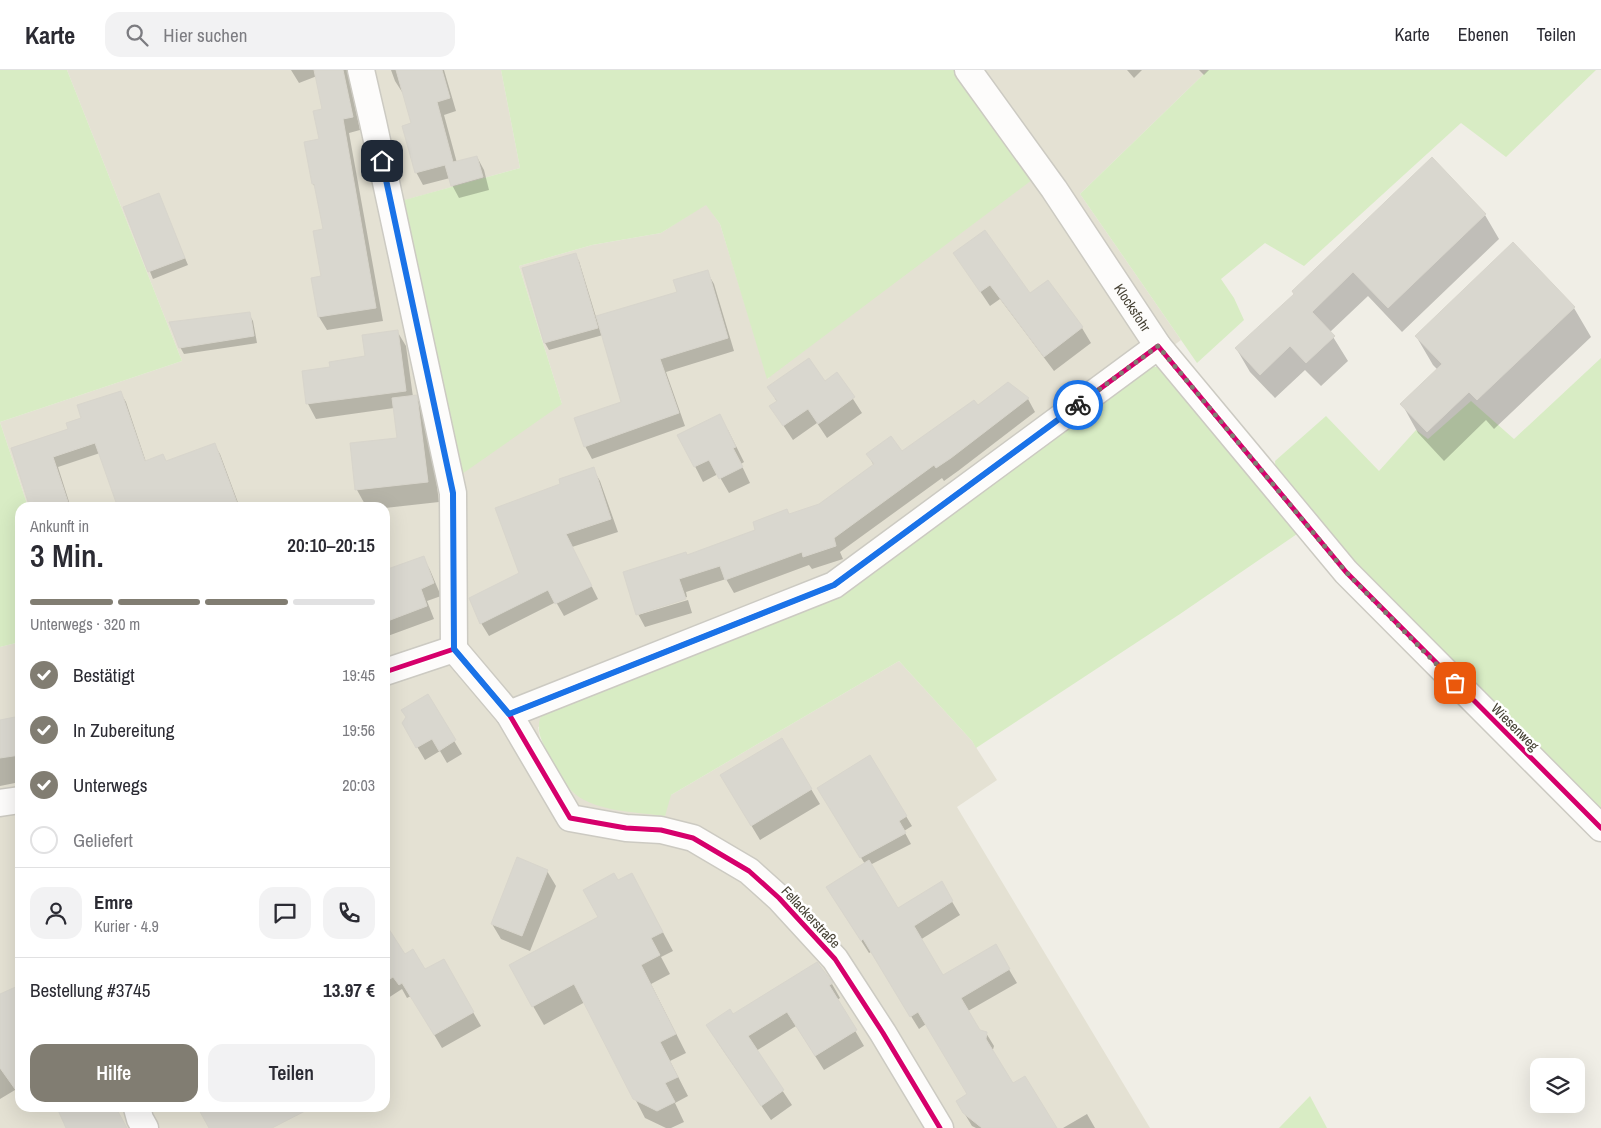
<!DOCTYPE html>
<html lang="de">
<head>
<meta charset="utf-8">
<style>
  body { margin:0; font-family:"Archivo Narrow",sans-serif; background:#f2f2f3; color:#2b2b33; height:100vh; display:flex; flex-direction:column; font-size:19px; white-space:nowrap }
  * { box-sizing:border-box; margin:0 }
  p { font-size:16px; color:#7c7c81 }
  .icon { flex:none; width:28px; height:28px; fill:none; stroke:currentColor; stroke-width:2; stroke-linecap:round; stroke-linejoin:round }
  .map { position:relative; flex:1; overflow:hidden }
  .details { position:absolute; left:15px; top:432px; width:375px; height:610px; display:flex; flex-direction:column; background:#fff; border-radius:15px; box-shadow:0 5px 20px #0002 }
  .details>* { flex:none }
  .tools { position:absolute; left:1530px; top:988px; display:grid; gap:10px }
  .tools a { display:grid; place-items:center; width:55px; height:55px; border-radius:10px; background:#fff; box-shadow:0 5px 20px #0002; font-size:25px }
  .pin { position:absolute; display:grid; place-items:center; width:42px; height:42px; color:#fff; margin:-21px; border-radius:10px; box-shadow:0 2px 8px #0006 }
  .courier { position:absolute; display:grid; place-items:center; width:50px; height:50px; margin:-25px; border:4px solid #1a73e8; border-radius:50%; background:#fff; color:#222; box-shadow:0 1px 6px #0007 }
  .summary em { font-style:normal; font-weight:600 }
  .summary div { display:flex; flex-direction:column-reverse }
  .summary { display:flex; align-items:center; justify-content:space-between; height:85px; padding:0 15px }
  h1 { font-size:32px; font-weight:600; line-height:38px }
  .bar { display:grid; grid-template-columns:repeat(4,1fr); gap:8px 5px; align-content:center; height:60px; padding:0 15px }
  .bar i { height:6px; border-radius:4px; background:#e1e1e2 }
  .bar .current { background:#817d72 }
  .bar p { grid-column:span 4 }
  .line { display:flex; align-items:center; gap:12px; padding:0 15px; border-top:1px solid #e1e1e2 }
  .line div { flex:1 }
  .round { display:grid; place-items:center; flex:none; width:52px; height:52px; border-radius:15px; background:#f2f2f3 }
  ol { padding:0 15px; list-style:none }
  li { display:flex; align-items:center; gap:15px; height:55px }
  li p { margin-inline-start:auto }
  li .icon { padding:5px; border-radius:50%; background:#817d72; color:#fff; stroke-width:4 }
  li:last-child { color:#7c7c81 }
  li i { width:28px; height:28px; border:2px solid #e1e1e2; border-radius:50% }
  .button { display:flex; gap:10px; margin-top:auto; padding:10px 15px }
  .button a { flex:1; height:58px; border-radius:15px; background:#817d72; color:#fff; font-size:20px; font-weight:600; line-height:58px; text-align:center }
  .button a+a { background:#f2f2f3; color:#2b2b33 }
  header { display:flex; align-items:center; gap:30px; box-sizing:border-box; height:70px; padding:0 25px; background:#fff; border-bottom:1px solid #e1e1e2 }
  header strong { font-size:24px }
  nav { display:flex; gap:28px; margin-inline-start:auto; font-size:18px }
  .search { width:350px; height:45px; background:#f2f2f3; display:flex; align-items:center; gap:12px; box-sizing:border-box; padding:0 18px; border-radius:15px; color:#7c7c81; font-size:19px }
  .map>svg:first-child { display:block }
</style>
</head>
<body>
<header>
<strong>Karte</strong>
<div class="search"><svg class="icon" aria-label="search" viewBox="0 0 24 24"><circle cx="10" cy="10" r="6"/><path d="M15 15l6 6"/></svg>Hier suchen</div>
<nav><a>Karte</a><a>Ebenen</a><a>Teilen</a></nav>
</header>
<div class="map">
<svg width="1601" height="1058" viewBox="0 0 1601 1058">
  <rect width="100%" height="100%" fill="#f0eee6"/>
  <path fill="#e4e1d3" d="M 67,0 L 501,0 L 520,98 L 398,132 L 562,334 L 519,196 L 592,175 L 661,163 L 706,134 L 720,154 L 768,309 L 958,0 L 1208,0 L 1080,124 L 1181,270 L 850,514 L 538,657 L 540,669 L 565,713 L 575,724 L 671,725 L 899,591 L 972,671 L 997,710 L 957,737 L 1150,1058 L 0,1058 L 0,577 L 20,572 L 20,1038 L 385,1038 L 385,438 L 28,437 L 0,352 L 182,291 Z"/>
  <path fill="#d8ecc4" d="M 0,0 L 67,0 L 182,291 L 0,352 L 28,437 L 20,438 L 20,572 L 0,577 Z
    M 501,0 L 958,0 L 1036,107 L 767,309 L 720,154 L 706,135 L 661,163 L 592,175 L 519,196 L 562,334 L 462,404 L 397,132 L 520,98 Z
    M 1208,0 L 1596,0 L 1506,87 L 1461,53 L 1304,196 L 1265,173 L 1221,209 L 1234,228 L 1244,250 L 1197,293 L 1080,124 Z
    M 1601,288 L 1601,746 L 1425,571 L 1276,404 L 1275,391 L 1326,346 L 1379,401 L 1416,360 L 1428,369 L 1471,331 L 1514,369 Z
    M 1145,297 L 1161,297 L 1297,464 L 1180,544 L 976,678 L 972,671 L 899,591 L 671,725 L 665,746 C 638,742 597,742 575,724 C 563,714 557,698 549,685 C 541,670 534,658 543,642 L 850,514 Z
    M 1310,1026 L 1327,1058 L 1279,1058 Z"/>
  <path fill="#0003" d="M 291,0 L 347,0 L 360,60 L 349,63 L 383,251 L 327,260 L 319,247 L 313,209 L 322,207 L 325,160 L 317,120 L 313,114 L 324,40 L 317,6 L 299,13 Z
    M 391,0 L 444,0 L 456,41 L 444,45 L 457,93 L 477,87 L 484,100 L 489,120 L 459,128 L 452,115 L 450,108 L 423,115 L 416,102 L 412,54 L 404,25 L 395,11 Z
    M 1127,0 L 1142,0 L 1134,8 Z
    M 1199,0 L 1209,0 L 1204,5 Z
    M 158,124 L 188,195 L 153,209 L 124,138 Z
    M 1485,145 L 1499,169 L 1402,262 L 1368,226 L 1330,262 L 1348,291 L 1321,316 L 1305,300 L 1275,328 L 1250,302 L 1236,278 L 1295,224 Z
    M 1513,174 L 1574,238 L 1591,267 L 1494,359 L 1486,350 L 1444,391 L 1418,363 L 1402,334 L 1438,300 L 1433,295 L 1416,266 Z
    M 575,184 L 579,191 L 596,247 L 678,223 L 707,202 L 714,214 L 734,281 L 666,302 L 685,356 L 592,389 L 585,376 L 623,332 L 603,265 L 549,280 L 545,273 Z
    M 955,184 L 1030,225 L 1047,211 L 1082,258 L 1091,273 L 1054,301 L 1000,229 L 990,236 Z
    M 249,244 L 253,251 L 257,273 L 184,284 L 180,277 Z
    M 397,261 L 406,276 L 413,327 L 416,327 L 428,347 L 439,432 L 385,438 L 367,438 L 357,420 L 398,369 L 394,338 L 316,349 L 308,334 L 303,302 L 331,298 L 367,287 Z
    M 837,304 L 862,343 L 827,368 L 817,353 L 793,370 L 771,337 L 777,332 L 769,318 L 824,312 Z
    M 1008,313 L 1028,329 L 1035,342 L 958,401 L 944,411 L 942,408 L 840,482 L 843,489 L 812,499 L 809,495 L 734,523 L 726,509 L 686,522 L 687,527 L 638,543 L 638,545 L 688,530 L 692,543 L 645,557 L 638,544 L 624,503 L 686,484 L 687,486 L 757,460 L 754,452 L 786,440 L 789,445 L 820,435 L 874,396 L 868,384 L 891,368 L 902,383 L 974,331 L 977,337 Z
    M 120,322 L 126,332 L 146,392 L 167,392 L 214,374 L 220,384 L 240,438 L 119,438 L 100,383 L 58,397 L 71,438 L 32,438 L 12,379 L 69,360 Z
    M 728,360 L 744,392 L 741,394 L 750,413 L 729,423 L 718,404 L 703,412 L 679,365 Z
    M 593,399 L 600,411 L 618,462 L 572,477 L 598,529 L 564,546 L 556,532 L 489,566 L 481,553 L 520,504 Z
    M 423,487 L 430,500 L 441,526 L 427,531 L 434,549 L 385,567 L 385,502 Z
    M 427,626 L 462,684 L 447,693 L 440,681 L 425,690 L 403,653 Z
    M 20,648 L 20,712 L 0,716 L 0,652 Z
    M 781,669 L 820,734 L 760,770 L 730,720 Z
    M 870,687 L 912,756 L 904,761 L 911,774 L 870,795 L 898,840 L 941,813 L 960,845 L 920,870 L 943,906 L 995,876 L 1017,913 L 968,941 L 980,961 L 986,963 L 994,976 L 992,983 L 1012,1015 L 1056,1058 L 976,1058 L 972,1056 L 957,1031 L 968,1024 L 926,954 L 919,959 L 871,882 L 869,883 L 835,830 L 865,794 L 824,728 Z
    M 547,801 L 556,816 L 530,881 L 501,869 L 492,854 Z
    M 618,812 L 642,823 L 673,881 L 661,887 L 670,904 L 651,914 L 686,983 L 670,991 L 688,1026 L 675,1033 L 684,1052 L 671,1058 L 666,1058 L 645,1048 L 585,932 L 544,955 L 533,936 L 600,847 Z
    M 385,855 L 404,886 L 425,901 L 443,890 L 481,956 L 442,978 L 411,926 L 407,928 L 402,919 L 385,930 Z
    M 832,914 L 840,928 L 837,930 L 864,976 L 824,1000 L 796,956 L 756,981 L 792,1035 L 771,1050 L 716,970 L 733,946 Z
    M 0,926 L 20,926 L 20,1017 L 0,1029 Z
    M 58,1038 L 114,1038 L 126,1058 L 67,1058 Z
    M 199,1038 L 240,1038 L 242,1042 L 251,1038 L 263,1058 L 211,1058 Z
    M 1087,1044 L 1095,1058 L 1063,1058 Z"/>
  <path fill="#d9d7cf" stroke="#d8d5cc" d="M 314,0 L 343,0 L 353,47 L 343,49 L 376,238 L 318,247 L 311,208 L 321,206 L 313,161 L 323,159 L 314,114 L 312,114 L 304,72 L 319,69 L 313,41 L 322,39 Z
    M 396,0 L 442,0 L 450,28 L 437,32 L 453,92 L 477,86 L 483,107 L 451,116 L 445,95 L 415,103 L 402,56 L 411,53 Z
    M 1432,87 L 1486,144 L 1388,238 L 1353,202 L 1312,242 L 1335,266 L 1306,293 L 1290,276 L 1260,305 L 1235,278 L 1294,224 L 1292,221 Z
    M 159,123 L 185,188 L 148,202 L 123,137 Z
    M 985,160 L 1030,223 L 1048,210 L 1083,257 L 1044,287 L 990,215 L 980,222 L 953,183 Z
    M 1513,172 L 1575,237 L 1477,330 L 1469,322 L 1427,362 L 1400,334 L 1442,294 L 1415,266 Z
    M 576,183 L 598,258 L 544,273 L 522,198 Z
    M 708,200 L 728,268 L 660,289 L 679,343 L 584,377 L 574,348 L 621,332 L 596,246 L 677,222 L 673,210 Z
    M 250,242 L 254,266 L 179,278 L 169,252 Z
    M 398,260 L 406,321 L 306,334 L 302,301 L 330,297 L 329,292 L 365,286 L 362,265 Z
    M 809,288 L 825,311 L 837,302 L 855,327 L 818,354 L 808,339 L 783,356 L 769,336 L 777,331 L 767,317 Z
    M 1008,312 L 1029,328 L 951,388 L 936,398 L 934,395 L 834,468 L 836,476 L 803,487 L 802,482 L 725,510 L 720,496 L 679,509 L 686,529 L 636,545 L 623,502 L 686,482 L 687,485 L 755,460 L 753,452 L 787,439 L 789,444 L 819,434 L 874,394 L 866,384 L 891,366 L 902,381 L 974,330 L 978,335 Z
    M 121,321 L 145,391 L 163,384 L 166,391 L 215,373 L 239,438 L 118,438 L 95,373 L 53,387 L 70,438 L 30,438 L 11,378 L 68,359 L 66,353 L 81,348 L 77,335 Z
    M 417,325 L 428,412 L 355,420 L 350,373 L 397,368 L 392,328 Z
    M 720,344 L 736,377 L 733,378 L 743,397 L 719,409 L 709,390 L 694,397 L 677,365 Z
    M 594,397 L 611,449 L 566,464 L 592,516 L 555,534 L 548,520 L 480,554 L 469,528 L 519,503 L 495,438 L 560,414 L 559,409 Z
    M 424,486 L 434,513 L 421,519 L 427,536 L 385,552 L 385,500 Z
    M 428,624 L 456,670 L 439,681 L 432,669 L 416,678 L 402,653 L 406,647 L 401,640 Z
    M 20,646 L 20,685 L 0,688 L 0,650 Z
    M 782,668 L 812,719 L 751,756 L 720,705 Z
    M 870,685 L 907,746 L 899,751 L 906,763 L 860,788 L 817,718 Z
    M 517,787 L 548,800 L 522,866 L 491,854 Z
    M 869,790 L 898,838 L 942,811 L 953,831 L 914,856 L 943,905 L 996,874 L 1010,899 L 961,928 L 980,960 L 987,962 L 986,969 L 1013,1013 L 1025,1006 L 1057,1058 L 982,1058 L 963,1043 L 956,1031 L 967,1024 L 918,942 L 910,947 L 863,869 L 861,871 L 826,817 Z
    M 614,803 L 618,810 L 632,803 L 663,862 L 651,868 L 660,885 L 641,895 L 676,964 L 660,972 L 678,1007 L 665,1013 L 675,1032 L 657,1041 L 633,1029 L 574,914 L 532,937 L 509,895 L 598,847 L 583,820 Z
    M 385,853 L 405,884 L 413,879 L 425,899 L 444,889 L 474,942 L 434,965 L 402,913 L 399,915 L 393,907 L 385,912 Z
    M 817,892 L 833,913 L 829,915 L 857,960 L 815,986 L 787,942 L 748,966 L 784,1020 L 761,1036 L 706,955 L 730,939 L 733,944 Z
    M 20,915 L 20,1026 L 0,998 L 0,924 Z
    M 57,1038 L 116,1038 L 127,1058 L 66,1058 Z
    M 198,1038 L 311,1038 L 272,1058 L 209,1058 Z"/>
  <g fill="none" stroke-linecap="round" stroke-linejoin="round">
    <g stroke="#cccac2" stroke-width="29">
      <g id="minor">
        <path d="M 361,0 L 373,52 L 453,423 L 454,579"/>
        <path id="s1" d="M 968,0 L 1054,119 L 1158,276 L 1346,502 L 1601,758"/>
        <path d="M 385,602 L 454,579 L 509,644 L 570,748 L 626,758 L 661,760 L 693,768 L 749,801 L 779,828 L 835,889 L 883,963 L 940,1058"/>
        <path d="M 509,644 L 834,515 L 1158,276"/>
        <path d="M 0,733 L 20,730"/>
        <path d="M 137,1038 L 140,1049 L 145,1058"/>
      </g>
    </g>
    <use href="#minor" stroke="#fdfcfb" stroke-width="26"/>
    <g stroke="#fff" stroke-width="8">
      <path id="cycleway" d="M 385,602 L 454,579 L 509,644 L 570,748 L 626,758 L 661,760 L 693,768 L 749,801 L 779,828 L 835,889 L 883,963 L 940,1058
        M 509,644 L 834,515 L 1158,276 L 1346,502 L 1601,758"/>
    </g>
    <use href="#cycleway" stroke="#d6006c" stroke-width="5"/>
  </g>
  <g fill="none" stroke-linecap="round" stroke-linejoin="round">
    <path stroke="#817d72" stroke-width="5" stroke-dasharray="0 9" d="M 1078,335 L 1158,276 L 1346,502 L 1455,613"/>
    <path stroke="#1a73e8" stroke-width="6" d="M 382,91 L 453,423 L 454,579 L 509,644 L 834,515 L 1078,335"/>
  </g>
  <g text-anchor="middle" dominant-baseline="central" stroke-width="5" stroke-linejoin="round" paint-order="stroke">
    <g font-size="14" fill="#454033" stroke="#fff">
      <text stroke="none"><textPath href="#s1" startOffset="289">Klocksfohr</textPath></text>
      <text transform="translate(1515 657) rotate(45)">Wiesenweg</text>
      <text transform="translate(811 847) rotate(47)">Fellackerstraße</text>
    </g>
  </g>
</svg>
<div class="tools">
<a><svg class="icon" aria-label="layers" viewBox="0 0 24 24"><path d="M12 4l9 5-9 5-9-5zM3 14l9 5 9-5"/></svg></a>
</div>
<div class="pin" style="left:1455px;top:613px;background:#ea580c"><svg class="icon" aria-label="bag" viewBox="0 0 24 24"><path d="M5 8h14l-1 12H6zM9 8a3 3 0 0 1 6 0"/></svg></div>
<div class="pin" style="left:382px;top:91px;background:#1f2937"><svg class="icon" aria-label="home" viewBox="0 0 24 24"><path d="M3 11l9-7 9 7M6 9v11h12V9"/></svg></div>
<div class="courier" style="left:1078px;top:335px"><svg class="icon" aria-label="bike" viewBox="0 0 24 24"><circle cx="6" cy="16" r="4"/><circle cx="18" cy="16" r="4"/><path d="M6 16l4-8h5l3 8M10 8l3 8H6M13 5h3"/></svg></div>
<section class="details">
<div class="summary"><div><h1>3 Min.</h1><p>Ankunft in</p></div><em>20:10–20:15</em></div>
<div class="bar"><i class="current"></i><i class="current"></i><i class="current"></i><i></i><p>Unterwegs · 320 m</p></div>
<ol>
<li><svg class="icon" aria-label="check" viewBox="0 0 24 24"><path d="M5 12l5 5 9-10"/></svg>Bestätigt<p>19:45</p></li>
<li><svg class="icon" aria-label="check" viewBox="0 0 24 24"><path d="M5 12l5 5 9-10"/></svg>In Zubereitung<p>19:56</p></li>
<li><svg class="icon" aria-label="check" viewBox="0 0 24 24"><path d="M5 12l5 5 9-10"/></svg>Unterwegs<p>20:03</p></li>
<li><i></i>Geliefert</li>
</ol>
<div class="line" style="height:90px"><a class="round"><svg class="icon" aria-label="person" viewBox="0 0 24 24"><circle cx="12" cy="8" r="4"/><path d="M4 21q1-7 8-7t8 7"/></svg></a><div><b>Emre</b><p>Kurier · 4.9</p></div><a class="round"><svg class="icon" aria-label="chat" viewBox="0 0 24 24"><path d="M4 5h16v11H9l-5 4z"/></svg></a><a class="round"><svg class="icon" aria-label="phone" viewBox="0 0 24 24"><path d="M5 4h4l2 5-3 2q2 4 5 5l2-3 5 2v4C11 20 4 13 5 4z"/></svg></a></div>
<div class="line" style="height:65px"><div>Bestellung #3745</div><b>13.97 €</b></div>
<div class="button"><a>Hilfe</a><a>Teilen</a></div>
</section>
</div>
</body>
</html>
